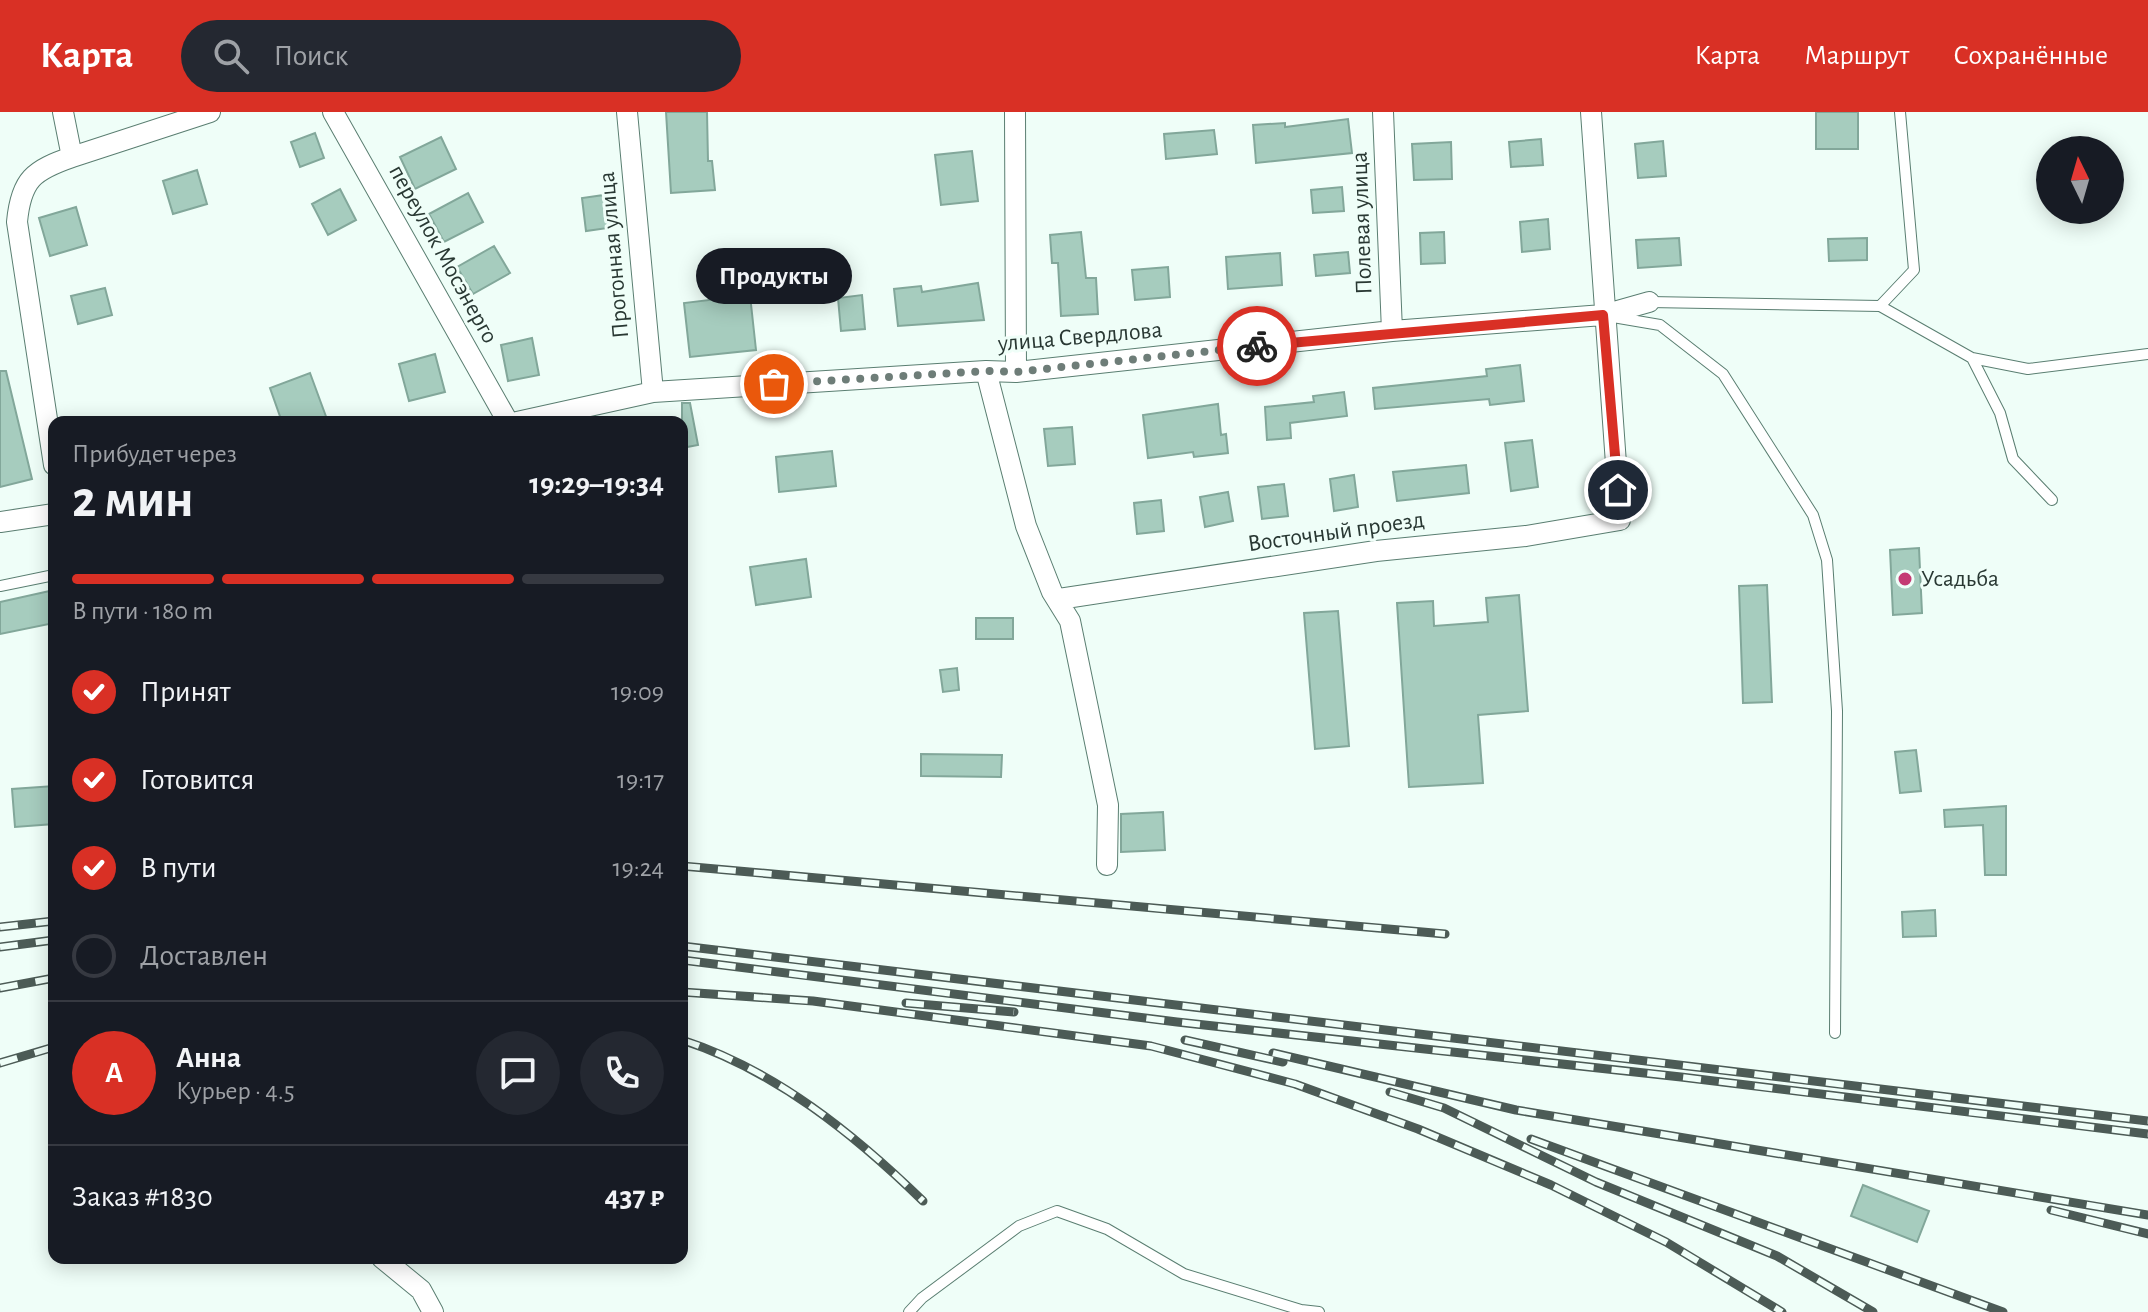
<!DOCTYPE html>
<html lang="ru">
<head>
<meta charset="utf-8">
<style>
  body { margin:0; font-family:"Alegreya Sans",sans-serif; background:#242831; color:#f1f3f6; height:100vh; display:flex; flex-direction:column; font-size:30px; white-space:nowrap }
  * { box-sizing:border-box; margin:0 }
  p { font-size:26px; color:#9ea1a6 }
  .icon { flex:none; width:44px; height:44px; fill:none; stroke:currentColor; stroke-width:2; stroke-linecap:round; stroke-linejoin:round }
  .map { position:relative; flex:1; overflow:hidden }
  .panel { position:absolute; left:48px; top:304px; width:640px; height:848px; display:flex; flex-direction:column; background:#171b24; border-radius:16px; box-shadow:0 4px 20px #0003 }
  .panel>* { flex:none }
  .needle { width:52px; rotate:355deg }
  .controls { position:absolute; left:2036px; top:24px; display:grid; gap:16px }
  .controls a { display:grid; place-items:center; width:88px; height:88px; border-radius:50%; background:#171b24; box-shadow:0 4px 20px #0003; font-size:40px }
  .pin { position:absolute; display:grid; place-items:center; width:68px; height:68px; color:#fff; margin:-34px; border:4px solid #fff; border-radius:50%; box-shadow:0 2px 8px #0007 }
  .courier { position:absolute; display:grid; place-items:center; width:80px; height:80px; margin:-40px; border:6px solid #d93025; border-radius:50%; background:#fff; color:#222; box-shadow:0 2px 10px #0007 }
  .bubble { position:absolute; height:56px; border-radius:28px; background:#171b24; box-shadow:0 4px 20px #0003; font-size:26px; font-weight:600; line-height:56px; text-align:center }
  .overview em { font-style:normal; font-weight:600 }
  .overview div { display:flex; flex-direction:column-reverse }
  .overview { display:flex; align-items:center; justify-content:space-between; height:136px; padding:0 24px }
  h1 { font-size:52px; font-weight:600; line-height:60px }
  .bar { display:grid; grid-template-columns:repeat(4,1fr); gap:12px 8px; align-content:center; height:96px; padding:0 24px }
  .bar i { height:10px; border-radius:6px; background:#363941 }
  .bar .active { background:#d93025 }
  .bar p { grid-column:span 4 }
  .line { display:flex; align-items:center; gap:20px; padding:0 24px; border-top:2px solid #363941 }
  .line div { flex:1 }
  .round { display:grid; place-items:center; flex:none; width:84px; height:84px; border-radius:42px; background:#242831 }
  ol { padding:0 24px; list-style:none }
  li { display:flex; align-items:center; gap:24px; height:88px }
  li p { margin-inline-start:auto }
  li .icon { padding:8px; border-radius:50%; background:#d93025; color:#fff; stroke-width:4 }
  li:last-child { color:#9ea1a6 }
  li i { width:44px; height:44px; border:4px solid #363941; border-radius:50% }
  header { display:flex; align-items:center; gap:48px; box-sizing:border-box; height:112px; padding:0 40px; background:#d93025; color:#fff }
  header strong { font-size:38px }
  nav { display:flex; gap:44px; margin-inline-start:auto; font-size:28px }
  .search { width:560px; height:72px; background:#242831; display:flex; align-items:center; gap:20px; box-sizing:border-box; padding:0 28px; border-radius:44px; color:#9ea1a6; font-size:30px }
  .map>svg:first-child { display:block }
</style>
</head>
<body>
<header>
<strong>Карта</strong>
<div class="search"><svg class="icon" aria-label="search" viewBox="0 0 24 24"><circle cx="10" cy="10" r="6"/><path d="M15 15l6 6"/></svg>Поиск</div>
<nav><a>Карта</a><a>Маршрут</a><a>Сохранённые</a></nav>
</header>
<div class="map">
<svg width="2148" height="1200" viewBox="0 0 2148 1200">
  <rect width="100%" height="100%" fill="#effef8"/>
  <path fill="#a6ccbe" stroke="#82a79a" stroke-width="2" d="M 666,0 L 707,0 L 708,49 L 712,49 L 715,78 L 671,81 Z
    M 1816,0 L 1858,0 L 1858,37 L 1816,37 Z
    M 1348,7 L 1352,41 L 1256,51 L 1253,13 L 1285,11 L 1285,15 Z
    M 1214,18 L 1217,42 L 1166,47 L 1164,22 Z
    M 315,21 L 324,46 L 300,55 L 291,30 Z
    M 441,25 L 456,57 L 415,77 L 400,45 Z
    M 1541,27 L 1543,53 L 1511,55 L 1509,30 Z
    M 1663,29 L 1666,64 L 1638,66 L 1635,32 Z
    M 1451,30 L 1452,67 L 1414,68 L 1412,32 Z
    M 972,39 L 978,89 L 941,93 L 935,43 Z
    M 197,58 L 207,92 L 173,102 L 163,69 Z
    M 1342,75 L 1344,99 L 1313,101 L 1311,78 Z
    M 340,77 L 356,108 L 328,123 L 312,92 Z
    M 468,81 L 483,110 L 444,130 L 429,102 Z
    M 604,83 L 608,116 L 586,119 L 582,86 Z
    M 76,95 L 87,133 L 50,144 L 39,106 Z
    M 1548,107 L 1550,137 L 1522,140 L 1520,110 Z
    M 1081,120 L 1086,166 L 1096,166 L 1098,202 L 1061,204 L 1058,151 L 1052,151 L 1050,123 Z
    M 1444,120 L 1445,151 L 1421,152 L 1420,121 Z
    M 1679,126 L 1681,153 L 1638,156 L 1636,128 Z
    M 1867,126 L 1867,148 L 1829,149 L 1828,127 Z
    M 494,134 L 510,161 L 473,182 L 457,155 Z
    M 1348,140 L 1350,161 L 1316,164 L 1314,143 Z
    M 1280,141 L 1282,173 L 1228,177 L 1226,145 Z
    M 1168,155 L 1170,185 L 1135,188 L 1132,158 Z
    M 978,171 L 984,208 L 898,214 L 894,177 L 921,174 L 922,180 Z
    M 105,176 L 112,203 L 78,212 L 71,184 Z
    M 750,183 L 756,238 L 690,245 L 684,191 Z
    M 862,183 L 865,217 L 841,219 L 838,186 Z
    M 532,226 L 539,263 L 508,269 L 501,233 Z
    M 435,242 L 445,280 L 409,289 L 399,252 Z
    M 1520,253 L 1524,289 L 1490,293 L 1489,287 L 1375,297 L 1373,276 L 1487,264 L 1486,257 Z
    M 0,259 L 6,259 L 32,367 L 0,375 Z
    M 310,261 L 328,310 L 282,310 L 270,276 Z
    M 1344,280 L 1347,304 L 1290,311 L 1291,326 L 1267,328 L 1265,295 L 1314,290 L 1313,284 Z
    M 682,291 L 690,291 L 698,333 L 682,336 Z
    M 1218,292 L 1221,323 L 1226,322 L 1228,341 L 1194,345 L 1193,340 L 1148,346 L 1143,303 Z
    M 1072,315 L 1075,352 L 1048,354 L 1044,317 Z
    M 1532,328 L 1538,375 L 1511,379 L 1505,331 Z
    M 832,339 L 836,374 L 779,380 L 776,345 Z
    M 1466,353 L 1469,381 L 1397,389 L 1393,360 Z
    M 1354,363 L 1358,395 L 1334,399 L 1330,367 Z
    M 1284,372 L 1288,404 L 1262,407 L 1258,375 Z
    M 1228,380 L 1233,409 L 1205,415 L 1200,385 Z
    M 1161,388 L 1164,419 L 1137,422 L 1134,391 Z
    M 1919,436 L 1922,501 L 1893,503 L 1890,438 Z
    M 806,447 L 811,485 L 756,493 L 750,455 Z
    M 1767,473 L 1772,590 L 1743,591 L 1739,474 Z
    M 54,478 L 54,511 L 0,522 L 0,490 Z
    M 1519,483 L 1528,599 L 1478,603 L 1483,671 L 1409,675 L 1397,491 L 1433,489 L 1434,514 L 1488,510 L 1486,486 Z
    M 1338,499 L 1349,634 L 1315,637 L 1304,501 Z
    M 976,506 L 1013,506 L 1013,527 L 976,527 Z
    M 957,556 L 959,578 L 943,580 L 940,558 Z
    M 1916,638 L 1921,679 L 1900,681 L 1895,640 Z
    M 921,642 L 1002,643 L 1001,665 L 921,664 Z
    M 54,674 L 54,712 L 15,715 L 12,677 Z
    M 2006,694 L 2006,763 L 1985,763 L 1983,713 L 1945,715 L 1944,698 Z
    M 1163,700 L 1165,738 L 1121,740 L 1121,702 Z
    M 1935,798 L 1936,824 L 1903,825 L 1902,800 Z
    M 1863,1073 L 1929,1099 L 1917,1130 L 1851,1104 Z"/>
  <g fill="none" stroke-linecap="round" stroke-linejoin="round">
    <g stroke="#5a7e71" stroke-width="12">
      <path id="lane" d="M 1649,190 L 1880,194 L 1914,158 L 1900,0
        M 1880,194 L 1972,246 L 2000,301 L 2013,347 L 2052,388
        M 1613,205 L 1660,213 L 1723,262 L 1813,403 L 1827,448 L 1837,599 L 1835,921
        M 1972,246 L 2028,257 L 2148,242
        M 0,474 L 54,463
        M 909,1200 L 922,1186 L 1019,1114 L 1057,1099 L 1107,1117 L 1184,1162 L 1301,1198 L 1319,1200"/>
    </g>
    <g stroke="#5a7e71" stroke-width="22">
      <path id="street" d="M 333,0 L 508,310
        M 627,0 L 653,280
        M 1015,0 L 1016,260
        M 1383,0 L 1392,219
        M 72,45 L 210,0
        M 986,259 L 1026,414 L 1052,480 L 1070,509 L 1108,693 L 1107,753
        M 517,310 L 653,280 L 986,259 L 1016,260 L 1392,219 L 1603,203 L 1649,190
        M 54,353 L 17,110 C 21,67 34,58 72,45 L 63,0
        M 0,410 L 54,402
        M 1059,487 L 1376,439 L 1526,424 L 1620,408 L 1591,0
        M 382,1146 L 421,1178 L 433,1200"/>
    </g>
    <use href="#lane" stroke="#fff" stroke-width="10"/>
    <use href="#street" stroke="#fff" stroke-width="20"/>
    <g stroke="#4c5b56" stroke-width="9">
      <path id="rail" d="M 682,754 L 1445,822
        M 0,815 L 54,809
        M 682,834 L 2148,1009
        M 0,835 L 54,828
        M 682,848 L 1177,910 L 1681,965 L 2148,1022
        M 0,876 L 54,866
        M 682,880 L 813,889 L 1151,934 L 1295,972 L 1418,1017 L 1551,1073 L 1666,1130 L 1782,1200
        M 906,891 L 1014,900
        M 682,928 C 775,958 854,1022 923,1089
        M 1185,928 L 1283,950
        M 1273,941 L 1516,998 L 2148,1103
        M 0,951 L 54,935
        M 1390,980 L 1444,996 L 1596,1070 L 1777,1144 L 1873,1200
        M 1531,1027 L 2003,1200
        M 2051,1098 L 2148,1122"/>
    </g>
    <use href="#rail" stroke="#effef8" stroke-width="6" stroke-dasharray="18" stroke-linecap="butt"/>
  </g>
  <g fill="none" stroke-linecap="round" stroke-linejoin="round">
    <path stroke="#6e7d78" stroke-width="8" stroke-dasharray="0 14.4" d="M 774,272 L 986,259 L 1016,260 L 1257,234"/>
    <path stroke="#d93025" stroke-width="10" d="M 1257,234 L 1603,203 L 1618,378"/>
  </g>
  <circle fill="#c43a73" stroke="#effef8" stroke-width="3" cx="1905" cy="467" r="8"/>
  <g text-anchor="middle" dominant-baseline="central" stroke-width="6" stroke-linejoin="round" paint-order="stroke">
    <g font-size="24" fill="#293833" stroke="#effef8">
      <text transform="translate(1362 111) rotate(-92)">Полевая улица</text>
      <text transform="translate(443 142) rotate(61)">переулок Мосэнерго</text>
      <text transform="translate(614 143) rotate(-95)">Прогонная улица</text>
      <text transform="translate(1080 225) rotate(-5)">улица Свердлова</text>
      <text transform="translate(1336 420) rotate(-8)">Восточный проезд</text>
    </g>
    <g font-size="24" fill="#293833" stroke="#effef8" text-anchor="start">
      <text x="1921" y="467">Усадьба</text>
    </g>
  </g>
</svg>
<div class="controls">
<a><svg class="needle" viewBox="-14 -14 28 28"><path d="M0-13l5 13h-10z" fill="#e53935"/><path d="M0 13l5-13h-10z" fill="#9ea1a6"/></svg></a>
</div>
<div class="pin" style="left:774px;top:272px;background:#ea580c"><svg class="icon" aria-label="bag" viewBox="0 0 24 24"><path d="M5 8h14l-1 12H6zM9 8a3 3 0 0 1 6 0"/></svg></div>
<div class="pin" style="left:1618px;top:378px;background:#1f2937"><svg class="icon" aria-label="home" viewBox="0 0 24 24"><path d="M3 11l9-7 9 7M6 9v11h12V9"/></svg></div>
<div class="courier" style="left:1257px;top:234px"><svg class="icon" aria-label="bike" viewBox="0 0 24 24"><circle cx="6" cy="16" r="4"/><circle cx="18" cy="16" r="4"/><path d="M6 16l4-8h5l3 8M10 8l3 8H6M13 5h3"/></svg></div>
<div class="bubble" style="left:696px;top:136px;width:156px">Продукты</div>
<section class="panel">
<div class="overview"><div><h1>2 мин</h1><p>Прибудет через</p></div><em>19:29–19:34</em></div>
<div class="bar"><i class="active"></i><i class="active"></i><i class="active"></i><i></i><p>В пути · 180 m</p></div>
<ol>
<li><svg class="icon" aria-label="check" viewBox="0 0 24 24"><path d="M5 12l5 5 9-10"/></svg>Принят<p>19:09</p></li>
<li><svg class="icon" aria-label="check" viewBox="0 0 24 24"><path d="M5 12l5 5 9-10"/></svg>Готовится<p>19:17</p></li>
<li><svg class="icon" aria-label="check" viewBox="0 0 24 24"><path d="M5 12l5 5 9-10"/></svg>В пути<p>19:24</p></li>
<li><i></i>Доставлен</li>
</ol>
<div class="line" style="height:144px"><b class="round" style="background:#d93025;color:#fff">А</b><div><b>Анна</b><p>Курьер · 4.5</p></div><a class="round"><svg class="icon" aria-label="chat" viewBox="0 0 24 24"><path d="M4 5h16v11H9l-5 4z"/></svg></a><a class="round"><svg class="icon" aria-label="phone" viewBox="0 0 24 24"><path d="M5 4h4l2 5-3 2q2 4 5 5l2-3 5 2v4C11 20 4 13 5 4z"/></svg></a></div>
<div class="line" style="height:104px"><div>Заказ #1830</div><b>437 ₽</b></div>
</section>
</div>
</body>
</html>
